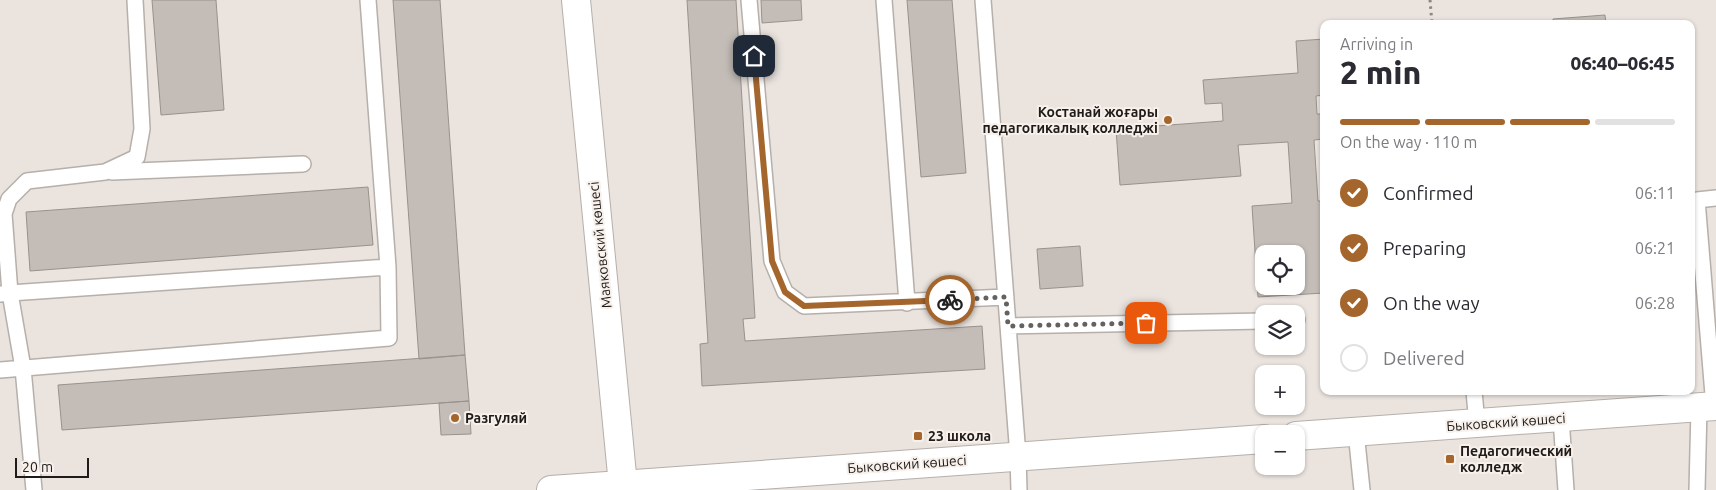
<!DOCTYPE html>
<html lang="en">
<head>
<meta charset="utf-8">
<style>
  body { margin:0; font-family:Ubuntu,sans-serif; background:#f7f7f7; color:#2b2b33; height:100vh; display:flex; flex-direction:column; font-size:19px; white-space:nowrap }
  * { box-sizing:border-box; margin:0 }
  p { font-size:16px; color:#7c7c81 }
  .icon { flex:none; width:28px; height:28px; fill:none; stroke:currentColor; stroke-width:2; stroke-linecap:round; stroke-linejoin:round }
  .map { position:relative; flex:1; overflow:hidden }
  .sheet { position:absolute; left:1320px; top:20px; width:375px; height:375px; display:flex; flex-direction:column; background:#fff; border-radius:10px; box-shadow:0 1px 4px #0004 }
  .sheet>* { flex:none }
  .tools { position:absolute; left:1255px; top:245px; display:grid; gap:10px }
  .tools a { display:grid; place-items:center; width:50px; height:50px; border-radius:10px; background:#fff; box-shadow:0 1px 4px #0004; font-size:25px }
  .scale { position:absolute; left:15px; bottom:12px; width:74px; box-sizing:border-box; padding-left:5px; border:2px solid #1e1b19; border-top:0; font-size:14px; line-height:18px; white-space:nowrap; color:#1e1b19; -webkit-text-stroke:4px #f7f0eb; paint-order:stroke }
  .pin { position:absolute; display:grid; place-items:center; width:42px; height:42px; color:#fff; margin:-21px; border-radius:10px; box-shadow:0 2px 8px #0006 }
  .courier { position:absolute; display:grid; place-items:center; width:50px; height:50px; margin:-25px; border:4px solid #a5662d; border-radius:50%; background:#fff; color:#222; box-shadow:0 1px 6px #0007 }
  .summary em { font-style:normal; font-weight:800 }
  .summary div { display:flex; flex-direction:column-reverse }
  .summary { display:flex; align-items:center; justify-content:space-between; height:85px; padding:0 20px }
  h1 { font-size:32px; font-weight:800; line-height:38px }
  .bar { display:grid; grid-template-columns:repeat(4,1fr); gap:8px 5px; align-content:center; height:60px; padding:0 20px }
  .bar i { height:6px; border-radius:4px; background:#e1e1e2 }
  .bar .selected { background:#a5662d }
  .bar p { grid-column:span 4 }
  ol { padding:0 20px; list-style:none }
  li { display:flex; align-items:center; gap:15px; height:55px }
  li p { margin-inline-start:auto }
  li .icon { padding:5px; border-radius:50%; background:#a5662d; color:#fff; stroke-width:4 }
  li:last-child { color:#7c7c81 }
  li i { width:28px; height:28px; border:2px solid #e1e1e2; border-radius:50% }
  .map>svg:first-child { display:block }
</style>
</head>
<body>
<div class="map">
<svg width="1716" height="490" viewBox="0 0 1716 490">
  <rect width="100%" height="100%" fill="#eae3de"/>
  <path fill="#c3bcb7" stroke="#98928d" fill-rule="evenodd" d="M 152,0 L 216,0 L 224,110 L 161,115 Z
    M 393,0 L 440,0 L 465,355 L 419,359 Z
    M 687,0 L 736,0 L 755,318 L 743,319 L 745,341 L 982,326 L 985,369 L 702,386 L 700,344 L 708,343 Z
    M 761,0 L 801,0 L 802,20 L 762,23 Z
    M 907,0 L 952,0 L 966,173 L 921,177 Z
    M 1605,15 L 1606,24 L 1553,24 L 1553,19 Z
    M 1324,39 L 1324,95 L 1316,96 L 1317,114 L 1324,114 L 1324,139 L 1314,140 L 1318,201 L 1324,201 L 1324,293 L 1258,297 L 1252,206 L 1292,203 L 1288,142 L 1238,145 L 1241,176 L 1120,185 L 1116,129 L 1223,121 L 1222,103 L 1205,104 L 1203,80 L 1298,73 L 1296,41 ZM 1264,254 L 1296,254 L 1296,286 L 1264,286 Z
    M 368,187 L 373,245 L 30,271 L 26,212 Z
    M 1080,246 L 1083,286 L 1040,289 L 1037,249 Z
    M 465,355 L 469,401 L 62,430 L 58,385 Z
    M 469,401 L 471,434 L 441,435 L 439,403 Z"/>
  <g fill="none" stroke-linecap="round" stroke-linejoin="round">
    <g stroke="#b6afaa" stroke-width="18">
      <path id="service" d="M 135,0 L 142,129 L 137,157 L 105,172 L 27,181 L 9,199 L 4,214 L 10,293 L 388,267
        M 749,0 L 772,261 L 785,292 L 804,306 L 1006,297
        M 884,0 L 907,303
        M 983,0 L 1018,456 L 1019,490
        M 112,172 L 303,164
        M 0,294 L 10,293 L 23,368 L 34,490
        M 1296,320 L 1297,320
        M 1008,326 L 1264,321
        M 0,370 L 389,338 L 388,267 L 368,0
        M 1474,391 L 1477,424
        M 1714,407 L 1697,200 L 1716,198
        M 1561,418 L 1566,490
        M 1356,432 L 1362,490
        M 1697,490 L 1699,408"/>
    </g>
    <g stroke="#b6afaa" stroke-width="30">
      <path id="tertiary" d="M 576,0 L 623,485"/>
    </g>
    <g stroke="#b6afaa" stroke-width="30">
      <path id="secondary" d="M 1296,436 L 1716,406
        M 551,490 L 1264,439"/>
    </g>
    <path stroke="#8c8783" stroke-width="3" stroke-dasharray="2.5 4" stroke-linecap="butt" d="M 1430,0 L 1432,24"/>
    <use href="#service" stroke="#fff" stroke-width="15"/>
    <use href="#tertiary" stroke="#fff" stroke-width="28"/>
    <use href="#secondary" stroke="#fff" stroke-width="28"/>
  </g>
  <g fill="none" stroke-linecap="round" stroke-linejoin="round">
    <path stroke="#65615e" stroke-width="5" stroke-dasharray="0 9" d="M 950,300 L 1006,297 L 1008,326 L 1146,323"/>
    <path stroke="#a5662d" stroke-width="6" d="M 754,56 L 772,261 L 785,292 L 804,306 L 950,300"/>
  </g>
  <g fill="#a5662d" stroke="#f7f0eb" stroke-width="2">
    <circle cx="1168" cy="120" r="5"/>
    <circle cx="455" cy="418" r="5"/>
    <rect x="913" y="431" width="10" height="10" rx="2.5"/>
    <rect x="1445" y="454" width="10" height="10" rx="2.5"/>
  </g>
  <g text-anchor="middle" dominant-baseline="central" stroke-width="4" stroke-linejoin="round" paint-order="stroke">
    <g font-size="14" font-weight="bold" fill="#1e1b19" stroke="#f7f0eb" text-anchor="start">
      <text x="1158" y="112" text-anchor="end">Костанай жоғары<tspan x="1158" dy="16">педагогикалық колледжі</tspan></text>
      <text x="465" y="418">Разгуляй</text>
      <text x="928" y="436">23 школа</text>
      <text x="1460" y="451">Педагогический<tspan x="1460" dy="16">колледж</tspan></text>
    </g>
    <g font-size="14" fill="#1e1b19" stroke="#f7f0eb">
      <text transform="translate(600 245) rotate(-96)">Маяковский көшесі</text>
      <text transform="translate(1506 422) rotate(-4)">Быковский көшесі</text>
      <text transform="translate(907 464) rotate(-4)">Быковский көшесі</text>
    </g>
  </g>
</svg>
<div class="tools">
<a><svg class="icon" aria-label="locate" viewBox="0 0 24 24"><circle cx="12" cy="12" r="6"/><path d="M12 2v4M12 18v4M2 12h4M18 12h4"/></svg></a>
<a><svg class="icon" aria-label="layers" viewBox="0 0 24 24"><path d="M12 4l9 5-9 5-9-5zM3 14l9 5 9-5"/></svg></a>
<a>+</a>
<a>−</a>
</div>
<div class="scale">20 m</div>
<div class="pin" style="left:1146px;top:323px;background:#ea580c"><svg class="icon" aria-label="bag" viewBox="0 0 24 24"><path d="M5 8h14l-1 12H6zM9 8a3 3 0 0 1 6 0"/></svg></div>
<div class="pin" style="left:754px;top:56px;background:#1f2937"><svg class="icon" aria-label="home" viewBox="0 0 24 24"><path d="M3 11l9-7 9 7M6 9v11h12V9"/></svg></div>
<div class="courier" style="left:950px;top:300px"><svg class="icon" aria-label="bike" viewBox="0 0 24 24"><circle cx="6" cy="16" r="4"/><circle cx="18" cy="16" r="4"/><path d="M6 16l4-8h5l3 8M10 8l3 8H6M13 5h3"/></svg></div>
<section class="sheet">
<div class="summary"><div><h1>2 min</h1><p>Arriving in</p></div><em>06:40–06:45</em></div>
<div class="bar"><i class="selected"></i><i class="selected"></i><i class="selected"></i><i></i><p>On the way · 110 m</p></div>
<ol>
<li><svg class="icon" aria-label="check" viewBox="0 0 24 24"><path d="M5 12l5 5 9-10"/></svg>Confirmed<p>06:11</p></li>
<li><svg class="icon" aria-label="check" viewBox="0 0 24 24"><path d="M5 12l5 5 9-10"/></svg>Preparing<p>06:21</p></li>
<li><svg class="icon" aria-label="check" viewBox="0 0 24 24"><path d="M5 12l5 5 9-10"/></svg>On the way<p>06:28</p></li>
<li><i></i>Delivered</li>
</ol>
</section>
</div>
</body>
</html>
